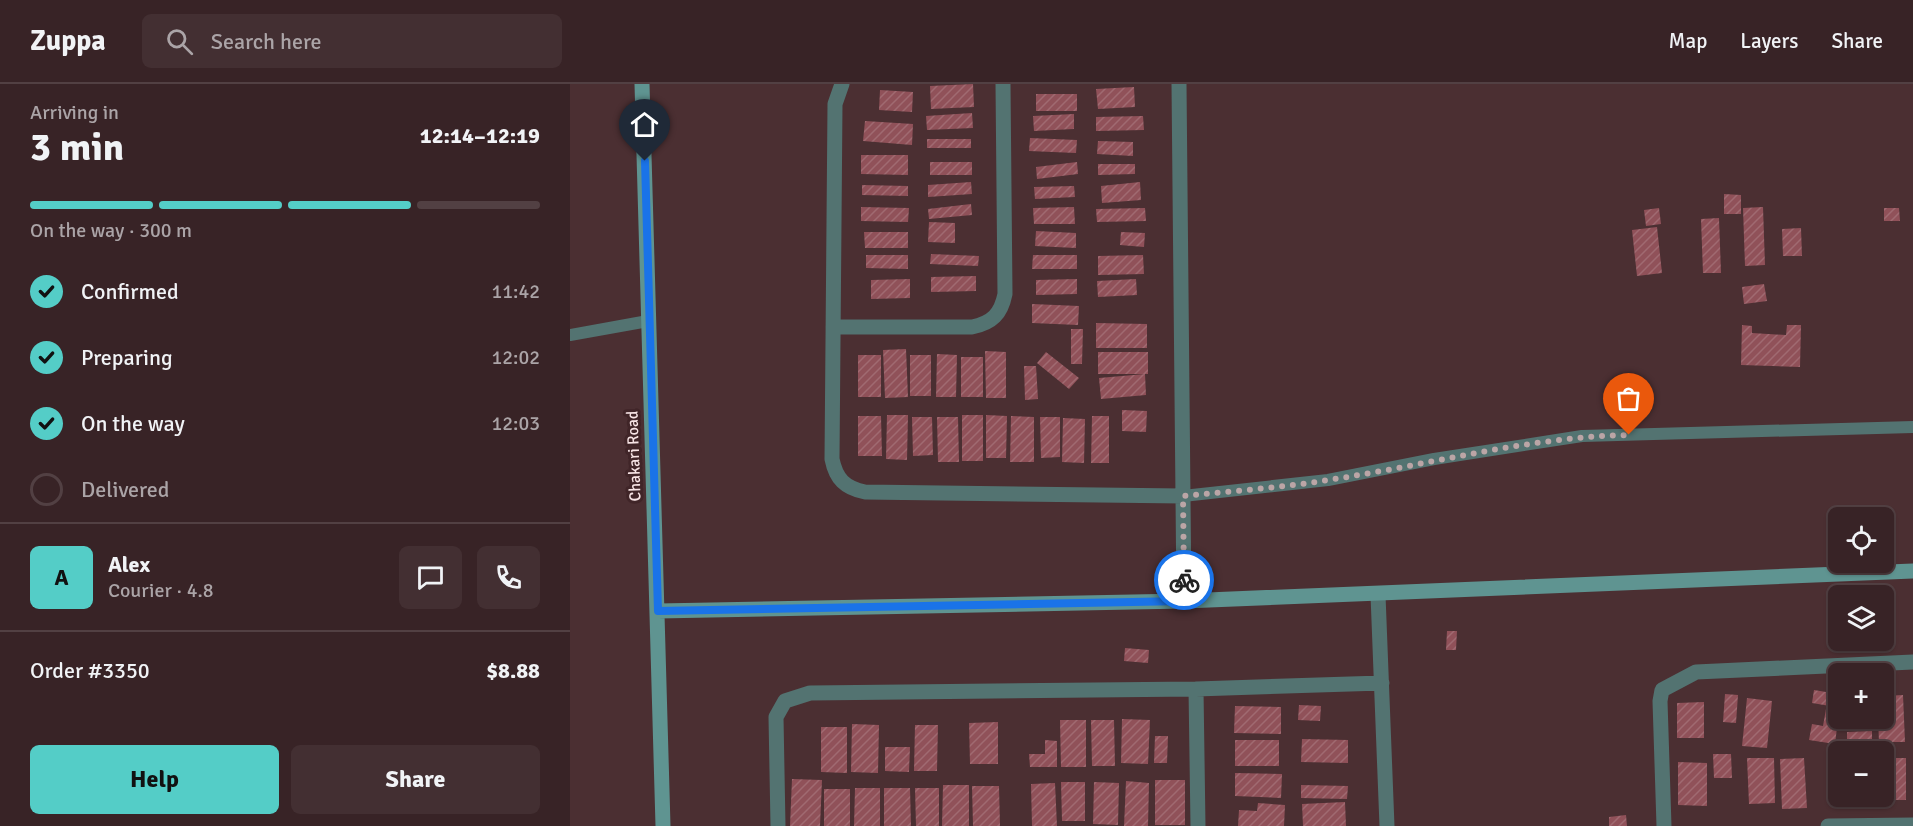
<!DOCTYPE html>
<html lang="en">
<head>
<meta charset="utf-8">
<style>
  body { margin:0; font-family:Signika,sans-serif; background:#432f32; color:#f1f3f6; height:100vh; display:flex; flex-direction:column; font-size:22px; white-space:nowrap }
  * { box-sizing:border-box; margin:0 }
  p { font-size:20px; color:#aba4a7 }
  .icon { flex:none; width:33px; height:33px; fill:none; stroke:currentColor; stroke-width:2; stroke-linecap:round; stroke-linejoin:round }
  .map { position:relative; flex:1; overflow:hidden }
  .details { display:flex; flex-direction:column; background:#382326; width:570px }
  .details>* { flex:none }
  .buttons { position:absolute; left:1258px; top:423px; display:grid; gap:12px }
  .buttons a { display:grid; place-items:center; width:66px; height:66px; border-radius:9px; background:#382326; box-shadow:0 2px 4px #0004,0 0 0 2px #524043; font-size:30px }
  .pin { position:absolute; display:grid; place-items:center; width:51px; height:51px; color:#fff; margin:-62px -26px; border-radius:50% 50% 50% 0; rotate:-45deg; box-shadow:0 0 6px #0007 }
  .pin .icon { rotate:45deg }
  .courier { position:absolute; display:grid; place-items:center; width:60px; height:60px; margin:-30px; border:4px solid #1a73e8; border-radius:50%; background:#fff; color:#222; box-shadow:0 2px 8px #0007 }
  .summary em { font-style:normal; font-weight:700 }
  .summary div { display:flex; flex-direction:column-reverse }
  .summary { display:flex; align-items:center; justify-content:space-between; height:102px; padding:0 30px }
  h1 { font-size:39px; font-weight:700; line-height:45px }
  .bar { display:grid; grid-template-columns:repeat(4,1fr); gap:9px 6px; align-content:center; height:72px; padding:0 30px }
  .bar i { height:8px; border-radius:4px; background:#524043 }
  .bar .on { background:#54cdc7 }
  .bar p { grid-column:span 4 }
  .line { display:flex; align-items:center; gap:15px; padding:0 30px; border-top:2px solid #524043 }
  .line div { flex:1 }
  .round { display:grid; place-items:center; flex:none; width:63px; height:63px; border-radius:9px; background:#432f32 }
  ol { padding:0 30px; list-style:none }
  li { display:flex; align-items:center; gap:18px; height:66px }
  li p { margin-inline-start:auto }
  li .icon { padding:6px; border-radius:50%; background:#54cdc7; color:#111; stroke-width:4 }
  li:last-child { color:#aba4a7 }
  li i { width:33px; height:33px; border:3px solid #524043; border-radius:50% }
  .cta { display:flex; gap:12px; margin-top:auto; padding:12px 30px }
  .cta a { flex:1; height:69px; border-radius:9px; background:#54cdc7; color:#111; font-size:24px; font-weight:700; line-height:69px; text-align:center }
  .cta a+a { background:#432f32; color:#f1f3f6 }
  header { display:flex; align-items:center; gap:36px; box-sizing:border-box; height:84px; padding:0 30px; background:#382326; border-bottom:2px solid #524043 }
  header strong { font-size:28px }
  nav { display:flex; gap:33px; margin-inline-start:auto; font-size:21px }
  .search { width:420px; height:54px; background:#432f32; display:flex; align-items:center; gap:15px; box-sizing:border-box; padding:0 21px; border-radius:9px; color:#aba4a7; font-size:22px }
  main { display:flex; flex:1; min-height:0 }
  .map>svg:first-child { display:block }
</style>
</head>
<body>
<header>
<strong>Zuppa</strong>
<div class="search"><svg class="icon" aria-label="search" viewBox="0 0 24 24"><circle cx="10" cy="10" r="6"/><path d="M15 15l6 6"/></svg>Search here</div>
<nav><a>Map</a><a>Layers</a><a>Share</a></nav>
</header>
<main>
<section class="details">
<div class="summary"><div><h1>3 min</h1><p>Arriving in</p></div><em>12:14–12:19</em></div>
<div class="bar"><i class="on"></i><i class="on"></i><i class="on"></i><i></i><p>On the way · 300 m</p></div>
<ol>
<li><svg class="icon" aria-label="check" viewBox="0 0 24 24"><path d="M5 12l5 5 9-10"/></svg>Confirmed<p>11:42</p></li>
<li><svg class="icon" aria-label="check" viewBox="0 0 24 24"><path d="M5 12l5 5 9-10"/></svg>Preparing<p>12:02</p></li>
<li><svg class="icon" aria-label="check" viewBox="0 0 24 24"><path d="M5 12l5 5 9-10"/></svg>On the way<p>12:03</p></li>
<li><i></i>Delivered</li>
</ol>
<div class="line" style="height:108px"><b class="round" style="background:#54cdc7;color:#111">A</b><div><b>Alex</b><p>Courier · 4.8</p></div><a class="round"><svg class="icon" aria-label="chat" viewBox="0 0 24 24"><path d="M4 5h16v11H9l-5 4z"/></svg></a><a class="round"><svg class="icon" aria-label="phone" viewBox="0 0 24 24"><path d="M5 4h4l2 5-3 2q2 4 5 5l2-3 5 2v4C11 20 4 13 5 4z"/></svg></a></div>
<div class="line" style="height:78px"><div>Order #3350</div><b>$8.88</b></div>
<div class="cta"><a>Help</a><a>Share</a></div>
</section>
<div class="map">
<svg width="1343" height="742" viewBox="0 0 1343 742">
  <defs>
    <pattern id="building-hatch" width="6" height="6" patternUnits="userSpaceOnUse" patternTransform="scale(1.5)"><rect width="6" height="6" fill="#905159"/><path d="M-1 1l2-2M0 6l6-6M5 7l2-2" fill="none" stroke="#a06a71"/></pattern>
  </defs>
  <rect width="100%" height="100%" fill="#4b2f32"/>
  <path fill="url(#building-hatch)" d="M 403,0 L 404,23 L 361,25 L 360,2 Z
    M 564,3 L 565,23 L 528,25 L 526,5 Z
    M 310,6 L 343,8 L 342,28 L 309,26 Z
    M 466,10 L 507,10 L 507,27 L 466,27 Z
    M 402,29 L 403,44 L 357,46 L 356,32 Z
    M 504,30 L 504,45 L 464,47 L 463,32 Z
    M 573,32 L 574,46 L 526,47 L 526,33 Z
    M 295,37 L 343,40 L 342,61 L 293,57 Z
    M 460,54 L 507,56 L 506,69 L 459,67 Z
    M 357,55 L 401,55 L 401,64 L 357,64 Z
    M 528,57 L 563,58 L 563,72 L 527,70 Z
    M 291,71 L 338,71 L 338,91 L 291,90 Z
    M 360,78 L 402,78 L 402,91 L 360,91 Z
    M 507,78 L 508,90 L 467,95 L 466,83 Z
    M 528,80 L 565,80 L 565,90 L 528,91 Z
    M 401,98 L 402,110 L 358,113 L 358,101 Z
    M 570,98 L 571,116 L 532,119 L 531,102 Z
    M 292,101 L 338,102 L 338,112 L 292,111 Z
    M 504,102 L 505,113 L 465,115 L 464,103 Z
    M 1154,110 L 1171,111 L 1171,130 L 1154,130 Z
    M 401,120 L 402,131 L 359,135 L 358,125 Z
    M 291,123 L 339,124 L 338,138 L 291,137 Z
    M 504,123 L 505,140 L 464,140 L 463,124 Z
    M 1193,123 L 1195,181 L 1175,182 L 1173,124 Z
    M 575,124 L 576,137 L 527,138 L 526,125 Z
    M 1089,124 L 1091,140 L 1076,142 L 1074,126 Z
    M 1314,124 L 1329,124 L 1330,137 L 1314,137 Z
    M 1149,134 L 1151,189 L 1133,189 L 1131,135 Z
    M 359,138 L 385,139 L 385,159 L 358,158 Z
    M 1087,143 L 1092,189 L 1067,192 L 1062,146 Z
    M 1231,144 L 1232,172 L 1213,172 L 1212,145 Z
    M 466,147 L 506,149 L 506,164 L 465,162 Z
    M 294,148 L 338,148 L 338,164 L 295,164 Z
    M 551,148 L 575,149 L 574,163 L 550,161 Z
    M 361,170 L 409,172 L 408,182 L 360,180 Z
    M 296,171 L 338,171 L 338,185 L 296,184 Z
    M 463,171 L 507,171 L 507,185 L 462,185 Z
    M 573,171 L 574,190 L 528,191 L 528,172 Z
    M 406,192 L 406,207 L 361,208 L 361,193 Z
    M 340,195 L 340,214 L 301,215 L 301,196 Z
    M 507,195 L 507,210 L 466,211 L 466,196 Z
    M 566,195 L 567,211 L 528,213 L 527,197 Z
    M 1194,200 L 1197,217 L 1174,220 L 1172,203 Z
    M 462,220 L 509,222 L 508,241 L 462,239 Z
    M 526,239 L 577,240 L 577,264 L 526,264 Z
    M 1172,241 L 1182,242 L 1182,249 L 1216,251 L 1217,241 L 1231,241 L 1230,283 L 1171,281 Z
    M 501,245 L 513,245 L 512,280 L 501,280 Z
    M 336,265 L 338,313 L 315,314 L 313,266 Z
    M 415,267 L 436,268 L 436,314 L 416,314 Z
    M 476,268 L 509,294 L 499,305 L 467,279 Z
    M 528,268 L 578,268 L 578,290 L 528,290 Z
    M 367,270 L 387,271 L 386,313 L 366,313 Z
    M 288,271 L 311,271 L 311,313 L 288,313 Z
    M 340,271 L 361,271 L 361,312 L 340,312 Z
    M 391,273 L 413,273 L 413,313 L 391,313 Z
    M 454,282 L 466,282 L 468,315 L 455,316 Z
    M 575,290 L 576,311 L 531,315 L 529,294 Z
    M 552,326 L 577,327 L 576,348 L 552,347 Z
    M 317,331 L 338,331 L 337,376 L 316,375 Z
    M 392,331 L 413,331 L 413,377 L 392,377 Z
    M 416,331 L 437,332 L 436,374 L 416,374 Z
    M 288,332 L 311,332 L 312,372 L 288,372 Z
    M 441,332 L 464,333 L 464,378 L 440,378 Z
    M 522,332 L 539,332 L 539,379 L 521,379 Z
    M 342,333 L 362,333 L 363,371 L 343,372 Z
    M 367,333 L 388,333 L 389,378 L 368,378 Z
    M 470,333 L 490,333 L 490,373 L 471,374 Z
    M 493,334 L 515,335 L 514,379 L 492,378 Z
    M 877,547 L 887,547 L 886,566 L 876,566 Z
    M 555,564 L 579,566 L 578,579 L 554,577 Z
    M 1244,606 L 1268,610 L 1266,623 L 1242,619 Z
    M 1155,610 L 1168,611 L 1166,639 L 1153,638 Z
    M 1333,611 L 1335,658 L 1309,658 L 1308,634 L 1314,634 L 1314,612 Z
    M 1177,614 L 1202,617 L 1197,664 L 1172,662 Z
    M 1134,618 L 1134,654 L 1107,654 L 1107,619 Z
    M 729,621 L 751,622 L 750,637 L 728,636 Z
    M 665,622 L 711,623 L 711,650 L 664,649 Z
    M 1256,625 L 1269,627 L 1265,660 L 1239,656 L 1242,640 L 1253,642 Z
    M 1277,634 L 1303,634 L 1303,643 L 1278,643 Z
    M 552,635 L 580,636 L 578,680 L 551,679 Z
    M 490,636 L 516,636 L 516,683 L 491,683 Z
    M 521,636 L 544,636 L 545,682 L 522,682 Z
    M 428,638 L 428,680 L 400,680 L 399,639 Z
    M 282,640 L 309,641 L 308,689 L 281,688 Z
    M 345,641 L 368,641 L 367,687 L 344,687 Z
    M 251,643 L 277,643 L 277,689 L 251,688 Z
    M 1302,647 L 1302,659 L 1277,660 L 1277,648 Z
    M 585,652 L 598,652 L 597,679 L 584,679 Z
    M 732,655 L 778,656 L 778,679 L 731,678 Z
    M 475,656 L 487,657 L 487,683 L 460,683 L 459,670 L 475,670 Z
    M 665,656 L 709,656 L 709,682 L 665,682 Z
    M 315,663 L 340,663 L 339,688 L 315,687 Z
    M 1143,670 L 1161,670 L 1162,694 L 1144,694 Z
    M 1177,674 L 1204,674 L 1205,719 L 1179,720 Z
    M 1234,674 L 1237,724 L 1212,725 L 1210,675 Z
    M 1314,674 L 1336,674 L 1336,716 L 1311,716 L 1310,712 L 1314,712 Z
    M 1108,678 L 1137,679 L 1137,722 L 1108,721 Z
    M 665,689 L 712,690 L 711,714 L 665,712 Z
    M 222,695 L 252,696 L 250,742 L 220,742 Z
    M 585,696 L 615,696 L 615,741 L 585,741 Z
    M 556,697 L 579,699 L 578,742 L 554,742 Z
    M 491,698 L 515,698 L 515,737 L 492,737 Z
    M 524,698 L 549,699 L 548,741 L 523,740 Z
    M 485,699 L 487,742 L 462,742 L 461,700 Z
    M 373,701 L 399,701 L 399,742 L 372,742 Z
    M 731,701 L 778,702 L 777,715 L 731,714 Z
    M 402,702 L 429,702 L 430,742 L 403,742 Z
    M 285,704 L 310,704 L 310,742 L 284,742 Z
    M 314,704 L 340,704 L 341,742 L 314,742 Z
    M 345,704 L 369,704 L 369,742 L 346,742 Z
    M 254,705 L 280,705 L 280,742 L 254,742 Z
    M 1277,712 L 1302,712 L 1302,717 L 1277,716 Z
    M 775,718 L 776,742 L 733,742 L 732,720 Z
    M 688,719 L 715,721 L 714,742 L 668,742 L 669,726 L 687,727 Z
    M 1056,731 L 1057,742 L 1039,742 L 1039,733 Z"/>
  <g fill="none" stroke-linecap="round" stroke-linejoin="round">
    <path stroke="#537371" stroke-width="12" d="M 0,251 L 78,237
      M 613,412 L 758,396 L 864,375 L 1012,352 L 1343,343"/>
    <path stroke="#537371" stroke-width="15" d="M 272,0 L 265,20 L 262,375 C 266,395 275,404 295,408 L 613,412
      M 609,0 L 614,517
      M 263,243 L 402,243 C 422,239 431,230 435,210 L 433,0
      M 808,511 L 817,742
      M 626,605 L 628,742
      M 208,742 L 206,633 L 215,617 L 240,609 L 626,605 L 812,599
      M 1094,742 L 1090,617 L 1092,606 L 1126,588 L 1343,578
      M 1258,742 L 1343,741"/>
    <path stroke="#5f9491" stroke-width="15" d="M 72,0 L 93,742
      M 88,527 L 614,517 L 1343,487"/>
  </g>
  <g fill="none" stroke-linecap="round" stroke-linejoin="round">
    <path stroke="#bba5a6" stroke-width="6" stroke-dasharray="0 10.8" d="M 614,496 L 613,412 C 661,407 710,404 758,396 C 859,381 957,353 1059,351"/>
    <path stroke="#1a73e8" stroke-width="8" d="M 75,77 L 88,527 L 614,517 L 614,496"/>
  </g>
  <g text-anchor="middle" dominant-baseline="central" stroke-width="6" stroke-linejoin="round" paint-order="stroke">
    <g font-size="16" fill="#f7e4e5" stroke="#402528">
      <text transform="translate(64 372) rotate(-92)">Chakari Road</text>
    </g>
  </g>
</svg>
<div class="buttons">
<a><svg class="icon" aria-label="locate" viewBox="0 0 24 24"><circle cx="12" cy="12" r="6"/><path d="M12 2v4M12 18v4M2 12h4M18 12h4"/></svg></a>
<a><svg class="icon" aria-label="layers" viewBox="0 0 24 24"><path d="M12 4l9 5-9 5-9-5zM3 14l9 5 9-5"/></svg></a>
<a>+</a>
<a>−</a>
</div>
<div class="pin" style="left:1059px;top:351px;background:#ea580c"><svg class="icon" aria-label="bag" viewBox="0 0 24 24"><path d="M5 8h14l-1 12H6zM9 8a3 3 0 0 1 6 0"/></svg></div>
<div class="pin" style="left:75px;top:77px;background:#1f2937"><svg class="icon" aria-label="home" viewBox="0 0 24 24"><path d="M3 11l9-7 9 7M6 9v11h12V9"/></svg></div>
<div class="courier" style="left:614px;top:496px"><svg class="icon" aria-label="bike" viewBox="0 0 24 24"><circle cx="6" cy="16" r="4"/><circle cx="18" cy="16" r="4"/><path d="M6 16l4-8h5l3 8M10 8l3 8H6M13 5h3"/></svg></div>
</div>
</main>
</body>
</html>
